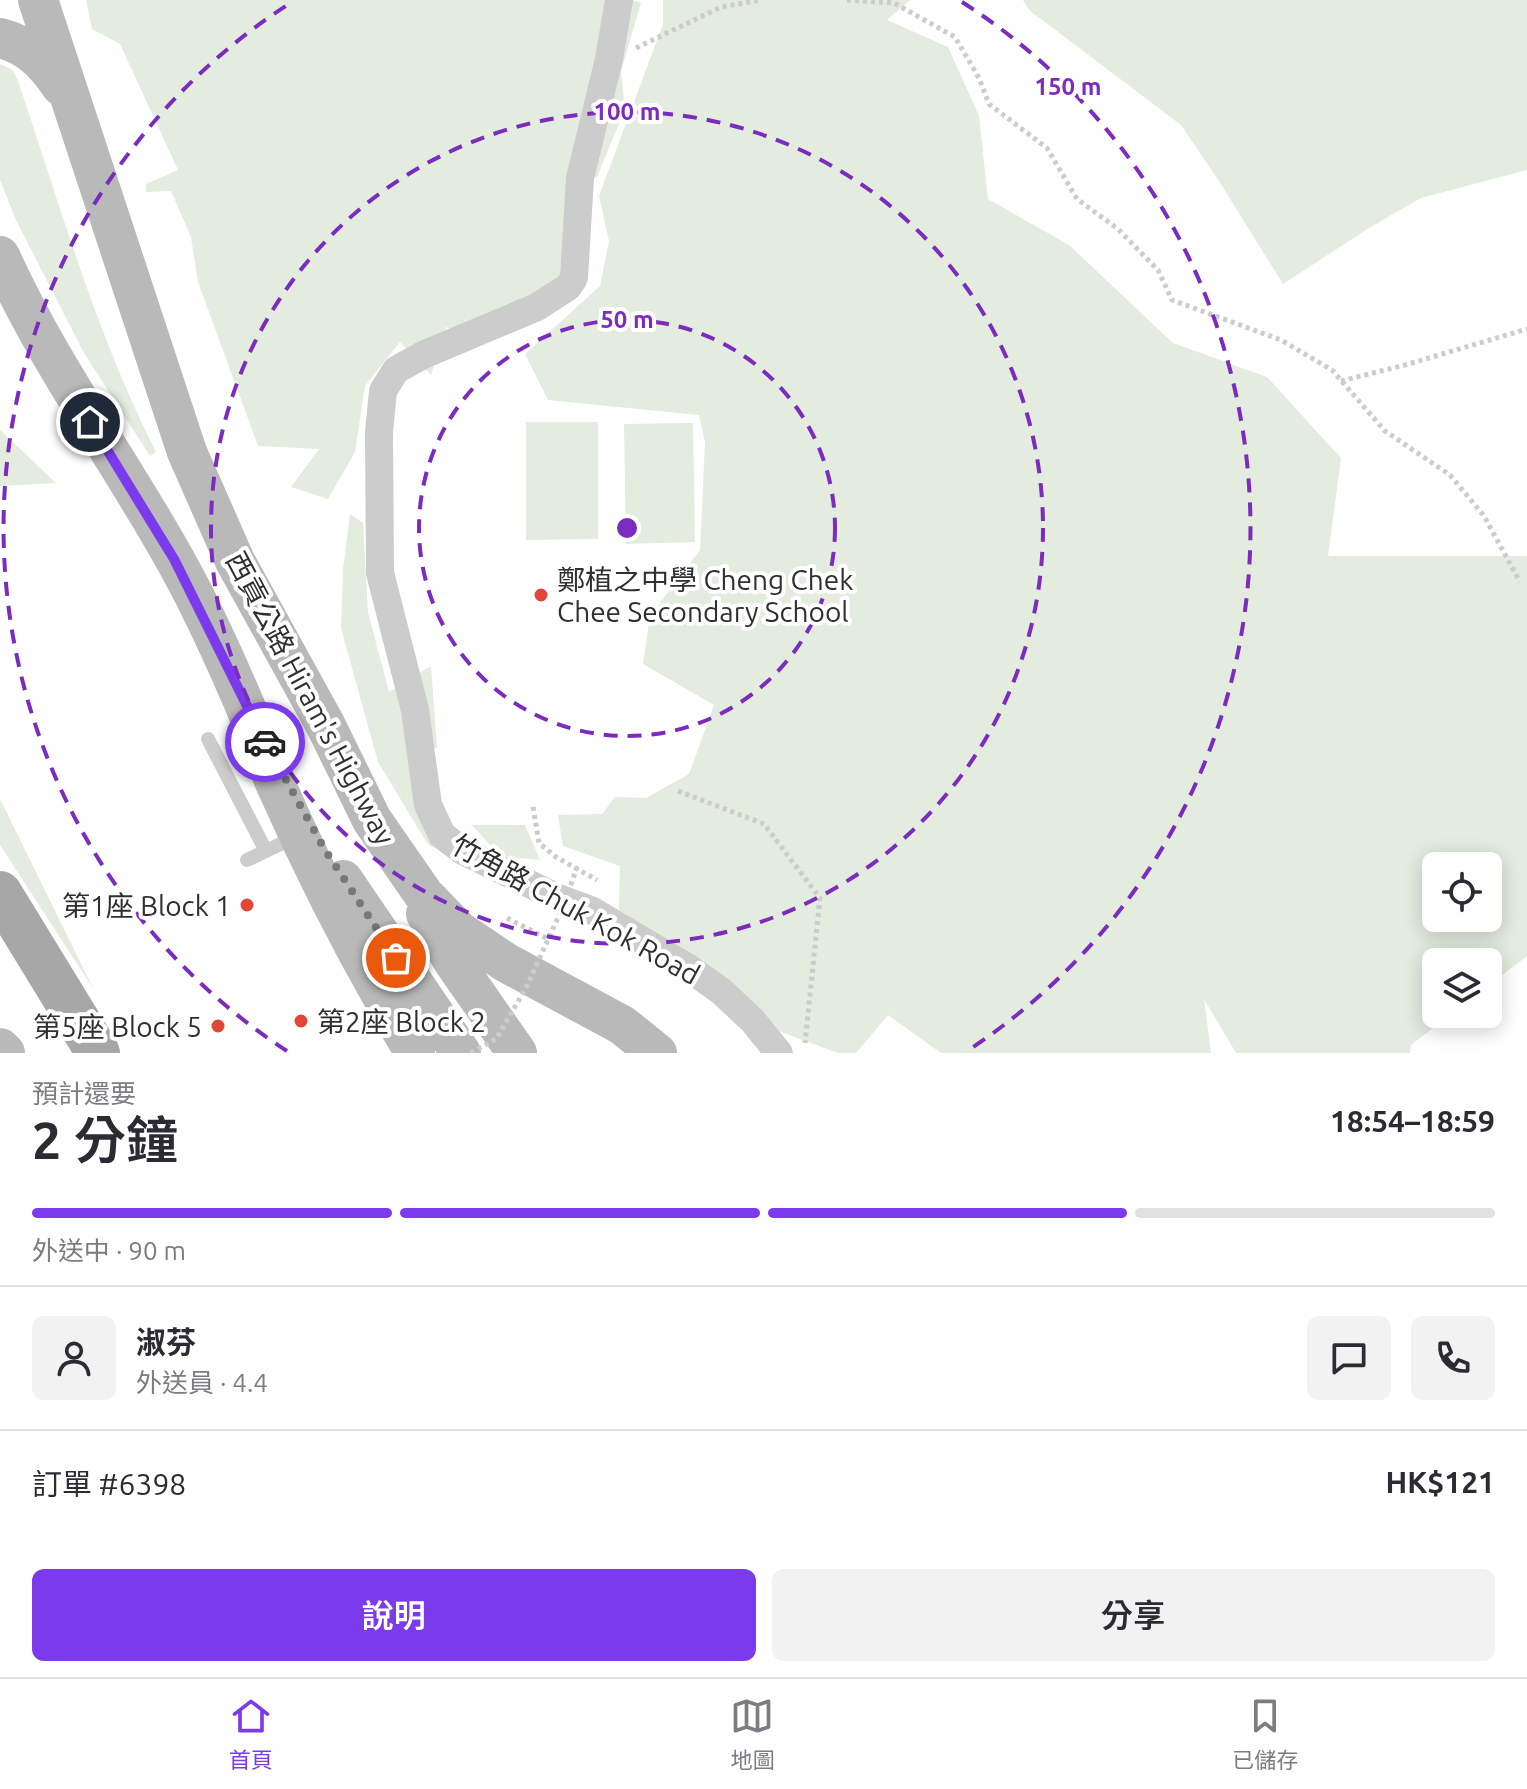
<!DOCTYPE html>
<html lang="zh-TW">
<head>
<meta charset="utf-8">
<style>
  body { margin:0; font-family:Ubuntu,"Noto Sans TC",sans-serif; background:#f2f2f3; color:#2b2b33; height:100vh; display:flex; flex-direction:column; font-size:30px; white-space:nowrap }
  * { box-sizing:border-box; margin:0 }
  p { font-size:26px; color:#7c7c81 }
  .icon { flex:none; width:44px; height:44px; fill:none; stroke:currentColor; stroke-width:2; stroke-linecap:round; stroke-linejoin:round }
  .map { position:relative; height:1053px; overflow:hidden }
  .panel { display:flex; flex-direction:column; background:#fff; flex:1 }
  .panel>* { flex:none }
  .controls { position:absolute; left:1422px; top:852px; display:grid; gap:16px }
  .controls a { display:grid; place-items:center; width:80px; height:80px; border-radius:12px; background:#fff; box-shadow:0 4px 20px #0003; font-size:40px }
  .pin { position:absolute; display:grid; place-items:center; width:68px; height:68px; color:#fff; margin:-34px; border:4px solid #fff; border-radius:50%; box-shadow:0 2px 8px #0007 }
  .courier { position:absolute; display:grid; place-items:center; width:80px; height:80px; margin:-40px; border:6px solid #7c3aed; border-radius:50%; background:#fff; color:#222; box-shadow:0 2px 10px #0007 }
  .head em { font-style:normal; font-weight:600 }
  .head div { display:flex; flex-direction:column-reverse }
  .head { display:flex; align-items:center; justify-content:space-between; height:136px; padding:0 32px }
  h1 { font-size:52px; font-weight:600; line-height:60px }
  .bar { display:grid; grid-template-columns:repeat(4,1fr); gap:12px 8px; align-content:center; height:96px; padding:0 32px }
  .bar i { height:10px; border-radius:6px; background:#e1e1e2 }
  .bar .on { background:#7c3aed }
  .bar p { grid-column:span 4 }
  .line { display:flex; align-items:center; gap:20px; padding:0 32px; border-top:2px solid #e1e1e2 }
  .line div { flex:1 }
  .round { display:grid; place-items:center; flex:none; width:84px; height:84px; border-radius:12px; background:#f2f2f3 }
  .primary-button { display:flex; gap:16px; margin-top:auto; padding:16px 32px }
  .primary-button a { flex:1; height:92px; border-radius:12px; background:#7c3aed; color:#fff; font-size:32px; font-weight:600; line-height:92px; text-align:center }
  .primary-button a+a { background:#f2f2f3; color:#2b2b33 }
  .dock { display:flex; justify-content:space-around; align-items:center; height:112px; border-top:2px solid #e1e1e2; background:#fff; font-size:22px; color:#7c7c81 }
  .dock a { display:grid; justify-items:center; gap:4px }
  .dock .on { color:#7c3aed }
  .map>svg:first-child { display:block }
</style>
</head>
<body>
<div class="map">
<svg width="1527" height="1053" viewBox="0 0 1527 1053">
  <rect width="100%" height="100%" fill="#fff"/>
  <path fill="#e3ecde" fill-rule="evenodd" d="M 86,0 L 633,0 L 641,3 L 621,71 L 625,109 L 597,177 L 586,180 L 549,315 L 483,344 L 446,327 L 431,375 L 400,342 L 365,386 L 355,452 L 328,499 L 291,487 L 319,449 L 258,446 L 198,282 L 191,237 L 171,191 L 146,192 L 146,184 L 178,170 L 120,44 L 92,29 Z
    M 663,0 L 910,0 L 887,20 L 948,47 L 979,116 L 988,199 L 1069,245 L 1173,343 L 1267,377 L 1341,458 L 1328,556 L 1527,556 L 1527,956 L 1488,986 L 1488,962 L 1436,962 L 1436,1014 L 1451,1014 L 1411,1045 L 1410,1053 L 1236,1053 L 1204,999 L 1211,1053 L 941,1053 L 888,1015 L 856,1053 L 838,1053 L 776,1030 L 734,987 L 619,910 L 620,866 L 563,846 L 558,815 L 602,814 L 615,797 L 646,798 L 689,774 L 714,705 L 643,664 L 650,616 L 700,550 L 705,442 L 699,415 L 548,400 L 525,354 L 600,286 L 609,241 L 599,196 L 663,24 ZM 1436,866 L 1488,866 L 1488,918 L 1436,918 Z
    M 1023,0 L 1527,0 L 1527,170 L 1421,198 L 1369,228 L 1283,284 L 1219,181 L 1181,125 L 1029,10 Z
    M 0,64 L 13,70 L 18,81 C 60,205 96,334 156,452 L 150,456 L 84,353 L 16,220 L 0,180 Z
    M 526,422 L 598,422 L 598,539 L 526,540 Z
    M 693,423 L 695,542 L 626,544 L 624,424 Z
    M 0,430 L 56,483 L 0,486 Z
    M 350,514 L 363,523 L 368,612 L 389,692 L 431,666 L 437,748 L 411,746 L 419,808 L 435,849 L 427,843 L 378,762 L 341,628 L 343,569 Z
    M 0,799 L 94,990 L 0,845 Z
    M 472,825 L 525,825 L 540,860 L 500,856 Z"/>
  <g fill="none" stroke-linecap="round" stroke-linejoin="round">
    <path stroke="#ccc" stroke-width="5" stroke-dasharray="4 4" stroke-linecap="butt" d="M 847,0 L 894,3 L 955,37 L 979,78 L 989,104 L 1047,148 L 1077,199 L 1118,229 L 1158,270 L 1172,300 L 1281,340 L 1332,370 L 1385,431 L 1450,475 L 1484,516 L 1520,582
      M 636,48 L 721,7 L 761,0
      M 1341,381 L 1405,365 L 1527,329
      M 678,791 L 764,824 L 820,898 L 805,1043
      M 533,807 L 539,843 L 556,857 L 597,880
      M 507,918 L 548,939"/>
    <path stroke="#ccc" stroke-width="14" d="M 208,739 L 266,851
      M 247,860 L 297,836"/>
    <path stroke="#ccc" stroke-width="28" d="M 619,0 L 609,59 L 580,178 L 574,278 L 568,287 L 537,307 L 423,355 L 396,370 L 383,391 L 379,432 L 380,573 L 415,710 L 428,805 L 442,835 L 463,851 L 556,897 L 591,910 L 687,967 L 721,991 L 752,1020 L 779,1053"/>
    <path stroke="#b9b9b9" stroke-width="40" d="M 38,0 L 187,452 L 235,561 L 326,726 L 372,820 L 424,895 L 459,931 L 505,962 L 622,1025 L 657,1053
      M 0,38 C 28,45 45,62 61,86
      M 0,256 C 54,376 135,480 195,597 C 212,631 228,666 243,701 C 255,729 264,758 276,785 C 317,878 363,967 415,1053
      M 343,880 L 461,1053
      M 426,914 L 453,961 L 517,1053
      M 0,1048 L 5,1053"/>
    <path stroke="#a7a7a7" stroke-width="44" d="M 0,893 L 98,1053"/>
    <path stroke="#ccc" stroke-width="5" stroke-dasharray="4 4" stroke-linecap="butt" d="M 471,1053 L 496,1039 L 526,988 L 565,902 L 577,867"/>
  </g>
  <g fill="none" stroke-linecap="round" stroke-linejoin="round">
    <path stroke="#787878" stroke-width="8" stroke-dasharray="0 14.4" d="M 265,742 L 325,850 L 396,958"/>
    <path stroke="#7c3aed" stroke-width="10" d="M 90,422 L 174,559 L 265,742"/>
  </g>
  <g fill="none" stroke="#7b2cbf" stroke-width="4" stroke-dasharray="14 10">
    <circle cx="627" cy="528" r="208"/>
    <circle cx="627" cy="528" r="416"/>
    <path d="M287 1051A624 624 0 0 1 292 2M962 2A624 624 0 0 1 967 1051"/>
  </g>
  <g fill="#e14636" stroke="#fff" stroke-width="3">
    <circle cx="541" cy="595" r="8"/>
    <circle cx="247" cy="905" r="8"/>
    <circle cx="301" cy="1021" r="8"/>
    <circle cx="218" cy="1026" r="8"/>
  </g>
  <g text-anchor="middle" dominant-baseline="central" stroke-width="8" stroke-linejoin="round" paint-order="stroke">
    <g font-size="28" fill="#2f2f2f" stroke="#fff" text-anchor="start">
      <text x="557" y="579">鄭植之中學 Cheng Chek<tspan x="557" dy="32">Chee Secondary School</tspan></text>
      <text x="231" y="905" text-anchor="end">第1座 Block 1</text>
      <text x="317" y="1021">第2座 Block 2</text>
      <text x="202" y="1026" text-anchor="end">第5座 Block 5</text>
    </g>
    <g font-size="28" fill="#2f2f2f" stroke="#fff">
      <text transform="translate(311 698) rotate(62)">西貢公路 Hiram's Highway</text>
      <text transform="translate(576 909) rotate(29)">竹角路 Chuk Kok Road</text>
    </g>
  </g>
  <circle cx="627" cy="528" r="12" fill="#7b2cbf" stroke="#fff" stroke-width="4"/>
  <g font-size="24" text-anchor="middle" font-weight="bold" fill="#7b2cbf" stroke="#fff" stroke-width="8" stroke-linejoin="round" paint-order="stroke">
    <text x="1068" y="95">150 m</text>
    <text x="627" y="120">100 m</text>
    <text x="627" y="328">50 m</text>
  </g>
</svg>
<div class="controls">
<a><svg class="icon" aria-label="locate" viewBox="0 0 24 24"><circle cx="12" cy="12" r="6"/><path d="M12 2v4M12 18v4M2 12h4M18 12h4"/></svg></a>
<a><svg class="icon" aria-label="layers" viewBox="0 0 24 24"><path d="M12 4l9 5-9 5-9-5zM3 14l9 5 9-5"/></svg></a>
</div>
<div class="pin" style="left:396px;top:958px;background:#ea580c"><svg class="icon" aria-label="bag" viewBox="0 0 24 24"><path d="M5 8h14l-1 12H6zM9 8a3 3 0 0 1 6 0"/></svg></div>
<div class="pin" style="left:90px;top:422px;background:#1f2937"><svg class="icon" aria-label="home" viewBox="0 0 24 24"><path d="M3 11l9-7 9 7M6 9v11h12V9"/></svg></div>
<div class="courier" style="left:265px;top:742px"><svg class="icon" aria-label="car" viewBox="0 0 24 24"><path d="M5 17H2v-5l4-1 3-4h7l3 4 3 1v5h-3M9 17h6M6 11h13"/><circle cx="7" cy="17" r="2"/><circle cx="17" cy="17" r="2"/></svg></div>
</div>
<section class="panel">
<div class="head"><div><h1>2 分鐘</h1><p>預計還要</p></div><em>18:54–18:59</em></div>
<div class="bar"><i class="on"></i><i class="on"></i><i class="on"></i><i></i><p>外送中 · 90 m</p></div>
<div class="line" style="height:144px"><a class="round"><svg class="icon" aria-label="person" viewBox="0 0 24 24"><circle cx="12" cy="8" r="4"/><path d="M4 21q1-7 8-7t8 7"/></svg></a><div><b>淑芬</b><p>外送員 · 4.4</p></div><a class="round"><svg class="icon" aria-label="chat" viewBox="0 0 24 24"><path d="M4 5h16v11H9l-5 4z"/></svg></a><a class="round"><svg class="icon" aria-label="phone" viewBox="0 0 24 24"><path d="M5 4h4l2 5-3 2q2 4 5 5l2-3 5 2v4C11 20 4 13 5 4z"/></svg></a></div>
<div class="line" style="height:104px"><div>訂單 #6398</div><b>HK$121</b></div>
<div class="primary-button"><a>說明</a><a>分享</a></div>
</section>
<nav class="dock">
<a class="on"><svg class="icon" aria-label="home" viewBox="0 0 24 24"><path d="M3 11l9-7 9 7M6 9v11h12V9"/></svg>首頁</a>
<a><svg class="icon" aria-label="map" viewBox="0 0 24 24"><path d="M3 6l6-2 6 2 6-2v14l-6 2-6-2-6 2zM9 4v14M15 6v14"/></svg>地圖</a>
<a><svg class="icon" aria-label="saved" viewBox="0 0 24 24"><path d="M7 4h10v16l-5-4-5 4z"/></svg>已儲存</a>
</nav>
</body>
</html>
